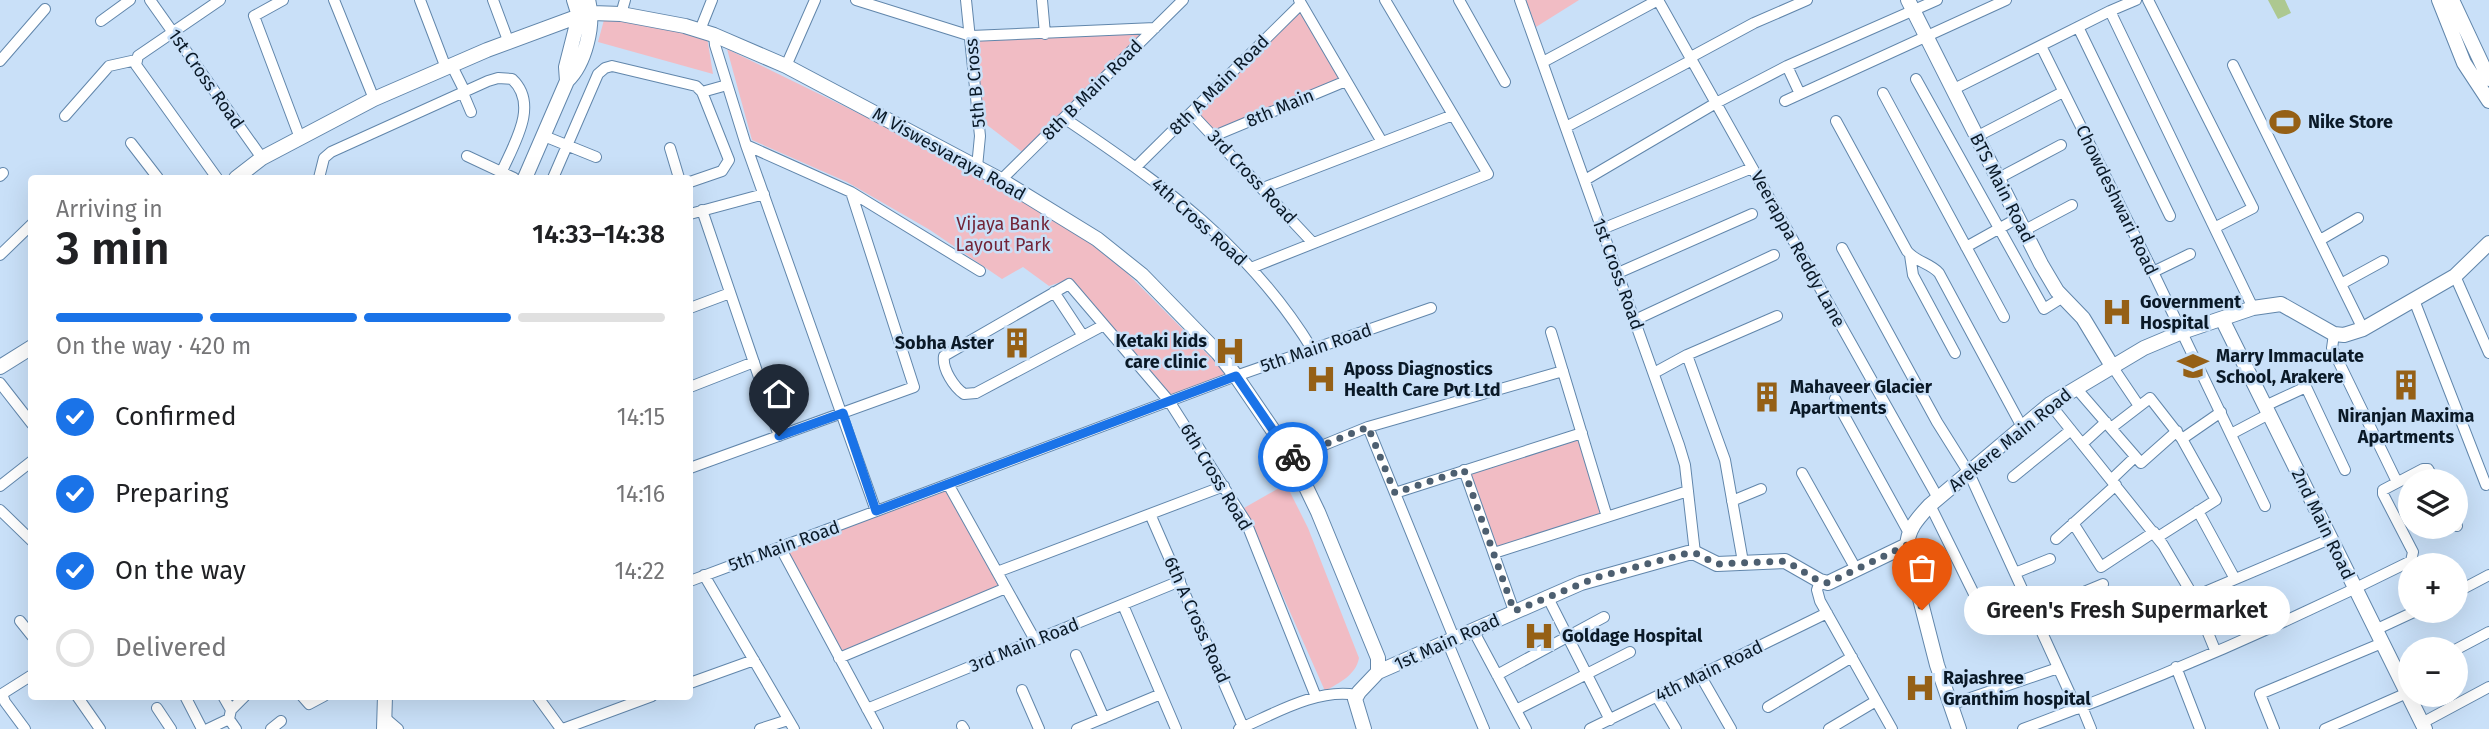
<!DOCTYPE html>
<html lang="en">
<head>
<meta charset="utf-8">
<style>
  body { margin:0; font-family:"Fira Sans",sans-serif; background:#f6f6f6; color:#202124; height:100vh; display:flex; flex-direction:column; font-size:26px; white-space:nowrap }
  * { box-sizing:border-box; margin:0 }
  p { font-size:23px; color:#757577 }
  .icon { flex:none; width:38px; height:38px; fill:none; stroke:currentColor; stroke-width:2; stroke-linecap:round; stroke-linejoin:round }
  .map { position:relative; flex:1; overflow:hidden }
  .sheet { position:absolute; left:28px; top:175px; width:665px; height:525px; display:flex; flex-direction:column; background:#fff; border-radius:7px; box-shadow:0 7px 28px #0002 }
  .sheet>* { flex:none }
  .controls { position:absolute; left:2398px; top:469px; display:grid; gap:14px }
  .controls a { display:grid; place-items:center; width:70px; height:70px; border-radius:50%; background:#fff; box-shadow:0 7px 28px #0002; font-size:35px }
  .pin { position:absolute; display:grid; place-items:center; width:60px; height:60px; color:#fff; margin:-72px -30px; border-radius:50% 50% 50% 0; rotate:-45deg; box-shadow:0 0 7px #0007 }
  .pin .icon { rotate:45deg }
  .courier { position:absolute; display:grid; place-items:center; width:70px; height:70px; margin:-35px; border:5px solid #1a73e8; border-radius:50%; background:#fff; color:#222; box-shadow:0 2px 9px #0007 }
  .bubble { position:absolute; height:49px; border-radius:24px; background:#fff; box-shadow:0 7px 28px #0002; font-size:23px; font-weight:600; line-height:49px; text-align:center }
  .headline em { font-style:normal; font-weight:600 }
  .headline div { display:flex; flex-direction:column-reverse }
  .headline { display:flex; align-items:center; justify-content:space-between; height:119px; padding:0 28px }
  h1 { font-size:46px; font-weight:600; line-height:52px }
  .bar { display:grid; grid-template-columns:repeat(4,1fr); gap:10px 7px; align-content:center; height:84px; padding:0 28px }
  .bar i { height:9px; border-radius:5px; background:#e0e0e0 }
  .bar .selected { background:#1a73e8 }
  .bar p { grid-column:span 4 }
  ol { padding:0 28px; list-style:none }
  li { display:flex; align-items:center; gap:21px; height:77px }
  li p { margin-inline-start:auto }
  li .icon { padding:7px; border-radius:50%; background:#1a73e8; color:#fff; stroke-width:4 }
  li:last-child { color:#757577 }
  li i { width:38px; height:38px; border:4px solid #e0e0e0; border-radius:50% }
  .map>svg:first-child { display:block }
</style>
</head>
<body>
<div class="map">
<svg width="2489" height="729" viewBox="0 0 2489 729">
  <rect width="100%" height="100%" fill="#c9e0f8"/>
  <path fill="#f1bcc4" d="M 1526,0 L 1579,0 L 1536,27 Z
    M 1301,4 L 1346,81 L 1214,136 L 1191,113 Z
    M 604,20 L 632,21 L 707,37 L 713,74 L 598,42 Z
    M 1155,28 L 1026,155 L 978,118 L 971,36 Z
    M 727,49 L 911,139 L 1000,188 L 1086,240 L 1126,272 L 1227,374 L 1171,397 L 1070,279 L 1049,286 L 1023,267 L 1002,279 L 930,230 L 847,182 L 752,140 Z
    M 1582,433 L 1607,517 L 1494,553 L 1464,470 Z
    M 948,484 L 1006,588 L 839,658 L 780,547 Z
    M 1286,484 L 1308,528 L 1359,658 C 1356,675 1339,683 1325,691 L 1244,508 Z"/>
  <path fill="#adc890" d="M 2268,0 L 2285,0 L 2291,13 L 2278,19 Z"/>
  <g fill="none" stroke-linecap="round" stroke-linejoin="round">
    <g stroke="#6186ab" stroke-width="12">
      <path id="street" d="M 150,0 L 262,158
        M 283,0 L 254,16 L 300,138
        M 334,0 L 374,99
        M 420,0 L 446,68
        M 493,0 L 509,43
        M 856,0 L 971,36 L 1155,28
        M 966,0 L 980,136 L 977,167
        M 1042,0 L 1045,34
        M 1299,0 L 1382,142
        M 1459,0 L 1505,82
        M 1520,0 L 1679,445 L 1685,465 L 1695,553
        M 1658,0 L 1938,498
        M 2148,0 L 2253,208 L 2216,227
        M 2110,11 L 2136,0
        M 621,14 L 625,0
        M 101,21 L 130,0
        M 2078,27 L 2170,216
        M 700,30 L 712,0
        M 714,35 L 715,45 L 746,145 L 876,511
        M 2041,46 L 2153,272 L 2265,506
        M 1691,57 L 1754,23 L 1807,0
        M 0,61 L 45,9
        M 1543,62 L 1658,0
        M 2233,65 L 2363,329
        M 452,66 L 465,92
        M 786,66 L 815,0
        M 1787,66 L 1800,94
        M 1916,79 L 2044,309 L 2063,297
        M 1952,90 L 2110,11 L 2253,308
        M 702,92 L 727,85
        M 463,93 L 471,112
        M 1883,93 L 2004,317
        M 1785,101 L 2006,0
        M 1191,113 L 1312,242
        M 65,116 L 109,66 L 136,60
        M 1064,118 C 1162,184 1249,246 1312,349
        M 1836,121 L 1907,251 C 1916,262 1930,263 1939,273 L 2022,427
        M 1566,127 L 1692,60
        M 544,136 L 596,157
        M 1214,136 L 1346,81
        M 1976,137 L 2063,92
        M 131,143 L 158,178
        M 670,148 L 679,178
        M 467,156 L 514,178
        M 1136,167 L 1301,4
        M 0,176 L 3,173
        M 217,178 L 136,65 L 138,56 L 220,0
        M 319,178 L 324,158 L 331,152 L 488,81 L 498,78 L 512,79 C 541,106 511,148 499,178
        M 553,178 L 598,74 L 605,68 L 612,66 L 696,86 L 702,92 L 729,160 L 722,171 L 690,182
        M 1997,179 L 2061,145
        M 1001,180 L 1183,0
        M 1585,180 L 1716,103 L 1787,66 L 1937,0
        M 1263,188 L 1453,115
        M 851,192 L 980,271
        M 702,210 L 779,436
        M 690,214 L 764,194
        M 1602,229 L 1752,168
        M 2025,230 L 2072,205
        M 2320,240 L 2358,218
        M 1966,247 L 2018,218
        M 1842,248 L 1937,422 L 1969,473 L 2077,709
        M 0,255 L 32,224
        M 1910,255 L 1913,275 L 1955,353
        M 1251,268 L 1488,174 L 1385,0
        M 2153,272 L 2190,254
        M 1618,273 L 1752,214
        M 2455,276 L 2489,353
        M 2341,284 L 2383,261
        M 1054,292 L 1083,336
        M 2414,300 L 2486,485
        M 690,308 L 730,293
        M 1635,320 L 1774,255
        M 1104,325 L 976,393 L 964,394 C 954,387 942,369 944,356 L 1069,284 L 1169,401 L 1246,522 L 1316,697
        M 1551,332 L 1607,517
        M 2334,334 L 2332,348 L 2397,482
        M 1687,355 L 1725,460 L 1743,562
        M 2112,366 L 2139,406
        M 1654,373 L 1687,355 L 1777,316
        M 0,383 L 32,424
        M 690,387 L 754,362
        M 2076,388 L 2141,463 L 2177,431
        M 1835,399 L 1909,533
        M 2050,404 L 2163,545 L 2192,594 L 2215,650
        M 2265,406 L 2306,387 L 2345,470
        M 1368,427 L 1454,638
        M 2111,428 L 2150,398 L 2182,439 L 2216,500 L 2158,537
        M 2231,434 L 2269,414
        M 2182,439 L 2221,412
        M 2082,444 L 2106,422
        M 1292,458 L 1368,427 L 1563,371
        M 690,468 L 914,387 L 851,192 L 746,145
        M 1464,470 L 1514,611
        M 1802,473 L 1856,569
        M 2013,477 L 2071,430
        M 2112,479 L 2135,457
        M 948,484 L 1035,640
        M 0,486 L 32,461
        M 1395,493 L 1582,433
        M 1732,501 L 1761,489
        M 1930,505 L 1976,598
        M 0,510 L 32,541
        M 2198,511 L 2235,579
        M 1150,514 L 1243,727
        M 2073,523 L 2101,567 L 2154,532
        M 2455,523 L 2457,526
        M 2056,539 L 2116,485
        M 780,547 L 878,729
        M 1494,553 L 1688,491
        M 997,572 L 1224,486
        M 2015,573 L 2050,559
        M 704,575 L 794,729
        M 690,581 L 1236,376 L 1431,308
        M 1820,581 L 1817,590 L 1820,601 L 1892,729
        M 2455,593 L 2489,575
        M 1547,596 L 1610,720
        M 2193,597 L 2330,539
        M 1123,605 L 1176,729
        M 2033,613 L 2103,584
        M 20,621 L 32,636
        M 1473,630 L 1526,729
        M 2375,630 L 2416,611
        M 1447,641 L 1484,729
        M 2455,650 L 2489,632
        M 1076,655 L 1104,718
        M 839,658 L 1006,588
        M 2176,667 L 2200,729
        M 1497,675 L 1604,617
        M 1700,675 L 1731,729
        M 690,683 L 754,660
        M 1022,690 L 1039,729
        M 77,696 L 100,729
        M 185,696 L 202,729
        M 223,696 L 231,710 L 229,719 L 236,729
        M 302,696 L 309,704 L 324,696
        M 537,696 L 561,729
        M 1657,697 L 1676,729
        M 1950,705 L 2058,668
        M 1768,707 L 1852,657
        M 2082,707 L 2091,729
        M 157,708 L 171,729
        M 867,709 L 1180,581
        M 231,710 L 245,696
        M 1516,710 L 1630,652
        M 384,717 L 398,729
        M 2422,723 L 2489,687
        M 962,726 L 964,729
        M 25,729 L 5,702 L 2,694 L 32,675
        M 208,729 L 229,719
        M 271,729 L 281,721
        M 563,729 L 652,696
        M 760,729 L 788,720
        M 1077,729 L 1161,694
        M 1239,729 C 1274,714 1317,688 1356,695
        M 1590,729 L 1827,613
        M 1829,729 L 1876,701
        M 2023,729 C 2153,681 2287,623 2411,561 L 2413,552 L 2383,494 L 2383,490 L 2423,469 L 2428,469 L 2435,481
        M 2274,729 L 2260,694 L 2382,643
        M 2325,729 L 2407,693"/>
    </g>
    <g stroke="#6186ab" stroke-width="16">
      <path id="secondary" d="M 1908,0 L 2041,264 L 2057,291 L 2083,318 L 2112,366
        M 2439,0 L 2464,63 L 2489,101
        M 2452,0 L 2489,79
        M 567,81 C 585,64 595,24 588,0
        M 236,178 L 262,158 L 374,99 L 487,50 L 579,16 L 592,13 L 621,14 L 685,26 L 714,35 L 786,66 L 1001,180 L 1097,239 L 1142,275 L 1218,353 L 1236,376 L 1292,458 L 1318,512 L 1378,658 L 1378,672 L 1359,692 L 1355,699 L 1364,729
        M 525,178 L 567,81 L 566,67 L 579,16 L 574,0
        M 2222,319 L 2425,729
        M 0,367 L 32,347
        M 1378,672 L 1581,583 L 1688,553 L 1695,553 L 1717,564 L 1785,561 L 1820,581 L 1828,583 L 1907,545
        M 384,729 L 385,696
        M 1959,729 L 1937,665 L 1907,548 C 1907,529 1918,518 1930,505 L 2050,404 L 2144,348 L 2182,332 L 2253,308 L 2281,304 L 2334,334 L 2344,335 L 2363,329 L 2455,276 L 2489,243"/>
    </g>
    <use href="#street" stroke="#fff" stroke-width="10"/>
    <use href="#secondary" stroke="#fff" stroke-width="14"/>
  </g>
  <g fill="none" stroke-linecap="round" stroke-linejoin="round">
    <path stroke="#4d5f70" stroke-width="7" stroke-dasharray="0 12.6" d="M 1293,457 L 1368,427 L 1395,493 L 1464,470 L 1514,611 L 1598,577 L 1688,553 L 1695,553 L 1717,564 L 1786,561 L 1819,581 L 1828,583 L 1907,545 L 1922,610"/>
    <path stroke="#1a73e8" stroke-width="9" d="M 779,436 L 843,413 L 876,511 L 1236,376 L 1292,458 L 1293,457"/>
  </g>
  <defs>
    <g id="stadium-bare" transform="scale(2.415)"><path d="M0-5a6.5 5 0 1 0 0 10a6.5 5 0 1 0 0-10ZM-3.5-1.8h7v3.6h-7Z" fill="#956016" stroke="#c9e0f8" stroke-width="2.5" paint-order="stroke"/></g>
    <g id="hospital-bare" transform="scale(2.415)"><path d="M-5-5h3v3.5h4V-5h3V5h-3V1.5h-4V5h-3Z" fill="#956016" stroke="#c9e0f8" stroke-width="2.5" paint-order="stroke"/></g>
    <g id="building-bare" transform="scale(2.415)"><path d="M-4-6H4V6H1V3H-1V6H-4ZM-2.5-4.3h1.7v1.8h-1.7ZM.8-4.3h1.7v1.8H.8ZM-2.5-1h1.7V.8h-1.7ZM.8-1h1.7V.8H.8Z" fill="#956016" stroke="#c9e0f8" stroke-width="2.5" paint-order="stroke"/></g>
    <g id="school-bare" transform="scale(2.415)"><path d="M0-5L7-2L0 1L-7-2ZM-4 1L0 2.5L4 1V4Q0 6-4 4Z" fill="#956016" stroke="#c9e0f8" stroke-width="2.5" paint-order="stroke"/></g>
  </defs>
  <g fill-rule="evenodd">
    <use href="#stadium-bare" x="2285" y="122"/>
    <use href="#hospital-bare" x="2117" y="312"/>
    <use href="#building-bare" x="1017" y="343"/>
    <use href="#hospital-bare" x="1230" y="351"/>
    <use href="#school-bare" x="2193" y="366"/>
    <use href="#hospital-bare" x="1321" y="379"/>
    <use href="#building-bare" x="2406" y="385"/>
    <use href="#building-bare" x="1767" y="397"/>
    <use href="#hospital-bare" x="1539" y="636"/>
    <use href="#hospital-bare" x="1920" y="688"/>
  </g>
  <g text-anchor="middle" dominant-baseline="central" stroke-width="5" stroke-linejoin="round" paint-order="stroke">
    <g font-size="18" fill="#0a1927" stroke="#c9e0f8">
      <text transform="translate(206 79) rotate(55)">1st Cross Road</text>
      <text transform="translate(975 83) rotate(-95)">5th B Cross</text>
      <text transform="translate(1219 85) rotate(-45)">8th A Main Road</text>
      <text transform="translate(1092 90) rotate(-45)">8th B Main Road</text>
      <text transform="translate(1280 108) rotate(-23)">8th Main</text>
      <text transform="translate(949 154) rotate(29)">M Viswesvaraya Road</text>
      <text transform="translate(1252 177) rotate(47)">3rd Cross Road</text>
      <text transform="translate(2002 188) rotate(63)">BTS Main Road</text>
      <text transform="translate(2117 200) rotate(64)">Chowdeshwari Road</text>
      <text transform="translate(1199 222) rotate(42)">4th Cross Road</text>
      <text transform="translate(1798 249) rotate(61)">Veerappa Reddy Lane</text>
      <text transform="translate(1618 274) rotate(70)">1st Cross Road</text>
      <text transform="translate(1316 348) rotate(-19)">5th Main Road</text>
      <text transform="translate(2010 440) rotate(-39)">Arekere Main Road</text>
      <text transform="translate(1216 477) rotate(59)">6th Cross Road</text>
      <text transform="translate(2323 524) rotate(64)">2nd Main Road</text>
      <text transform="translate(784 546) rotate(-20)">5th Main Road</text>
      <text transform="translate(1197 620) rotate(66)">6th A Cross Road</text>
      <text transform="translate(1447 642) rotate(-24)">1st Main Road</text>
      <text transform="translate(1024 645) rotate(-22)">3rd Main Road</text>
      <text transform="translate(1709 671) rotate(-26)">4th Main Road</text>
    </g>
    <g font-size="18" font-weight="bold" fill="#0a1927" stroke="#c9e0f8" text-anchor="start">
      <text x="2308" y="122">Nike Store</text>
      <text x="2140" y="302">Government<tspan x="2140" dy="21">Hospital</tspan></text>
      <text x="1207" y="341" text-anchor="end">Ketaki kids<tspan x="1207" dy="21">care clinic</tspan></text>
      <text x="994" y="343" text-anchor="end">Sobha Aster</text>
      <text x="2216" y="356">Marry Immaculate<tspan x="2216" dy="21">School, Arakere</tspan></text>
      <text x="1344" y="369">Aposs Diagnostics<tspan x="1344" dy="21">Health Care Pvt Ltd</tspan></text>
      <text x="1790" y="387">Mahaveer Glacier<tspan x="1790" dy="21">Apartments</tspan></text>
      <text x="2406" y="416" text-anchor="middle">Niranjan Maxima<tspan x="2406" dy="21">Apartments</tspan></text>
      <text x="1562" y="636">Goldage Hospital</text>
      <text x="1943" y="678">Rajashree<tspan x="1943" dy="21">Granthim hospital</tspan></text>
    </g>
    <g font-size="18" fill="#722437" stroke="#c9e0f8">
      <text x="1003" y="224">Vijaya Bank<tspan x="1003" dy="21">Layout Park</tspan></text>
    </g>
  </g>
</svg>
<div class="controls">
<a><svg class="icon" aria-label="layers" viewBox="0 0 24 24"><path d="M12 4l9 5-9 5-9-5zM3 14l9 5 9-5"/></svg></a>
<a>+</a>
<a>−</a>
</div>
<div class="pin" style="left:1922px;top:610px;background:#ea580c"><svg class="icon" aria-label="bag" viewBox="0 0 24 24"><path d="M5 8h14l-1 12H6zM9 8a3 3 0 0 1 6 0"/></svg></div>
<div class="pin" style="left:779px;top:436px;background:#1f2937"><svg class="icon" aria-label="home" viewBox="0 0 24 24"><path d="M3 11l9-7 9 7M6 9v11h12V9"/></svg></div>
<div class="courier" style="left:1293px;top:457px"><svg class="icon" aria-label="bike" viewBox="0 0 24 24"><circle cx="6" cy="16" r="4"/><circle cx="18" cy="16" r="4"/><path d="M6 16l4-8h5l3 8M10 8l3 8H6M13 5h3"/></svg></div>
<div class="bubble" style="left:1964px;top:586px;width:326px">Green's Fresh Supermarket</div>
<section class="sheet">
<div class="headline"><div><h1>3 min</h1><p>Arriving in</p></div><em>14:33–14:38</em></div>
<div class="bar"><i class="selected"></i><i class="selected"></i><i class="selected"></i><i></i><p>On the way · 420 m</p></div>
<ol>
<li><svg class="icon" aria-label="check" viewBox="0 0 24 24"><path d="M5 12l5 5 9-10"/></svg>Confirmed<p>14:15</p></li>
<li><svg class="icon" aria-label="check" viewBox="0 0 24 24"><path d="M5 12l5 5 9-10"/></svg>Preparing<p>14:16</p></li>
<li><svg class="icon" aria-label="check" viewBox="0 0 24 24"><path d="M5 12l5 5 9-10"/></svg>On the way<p>14:22</p></li>
<li><i></i>Delivered</li>
</ol>
</section>
</div>
</body>
</html>
